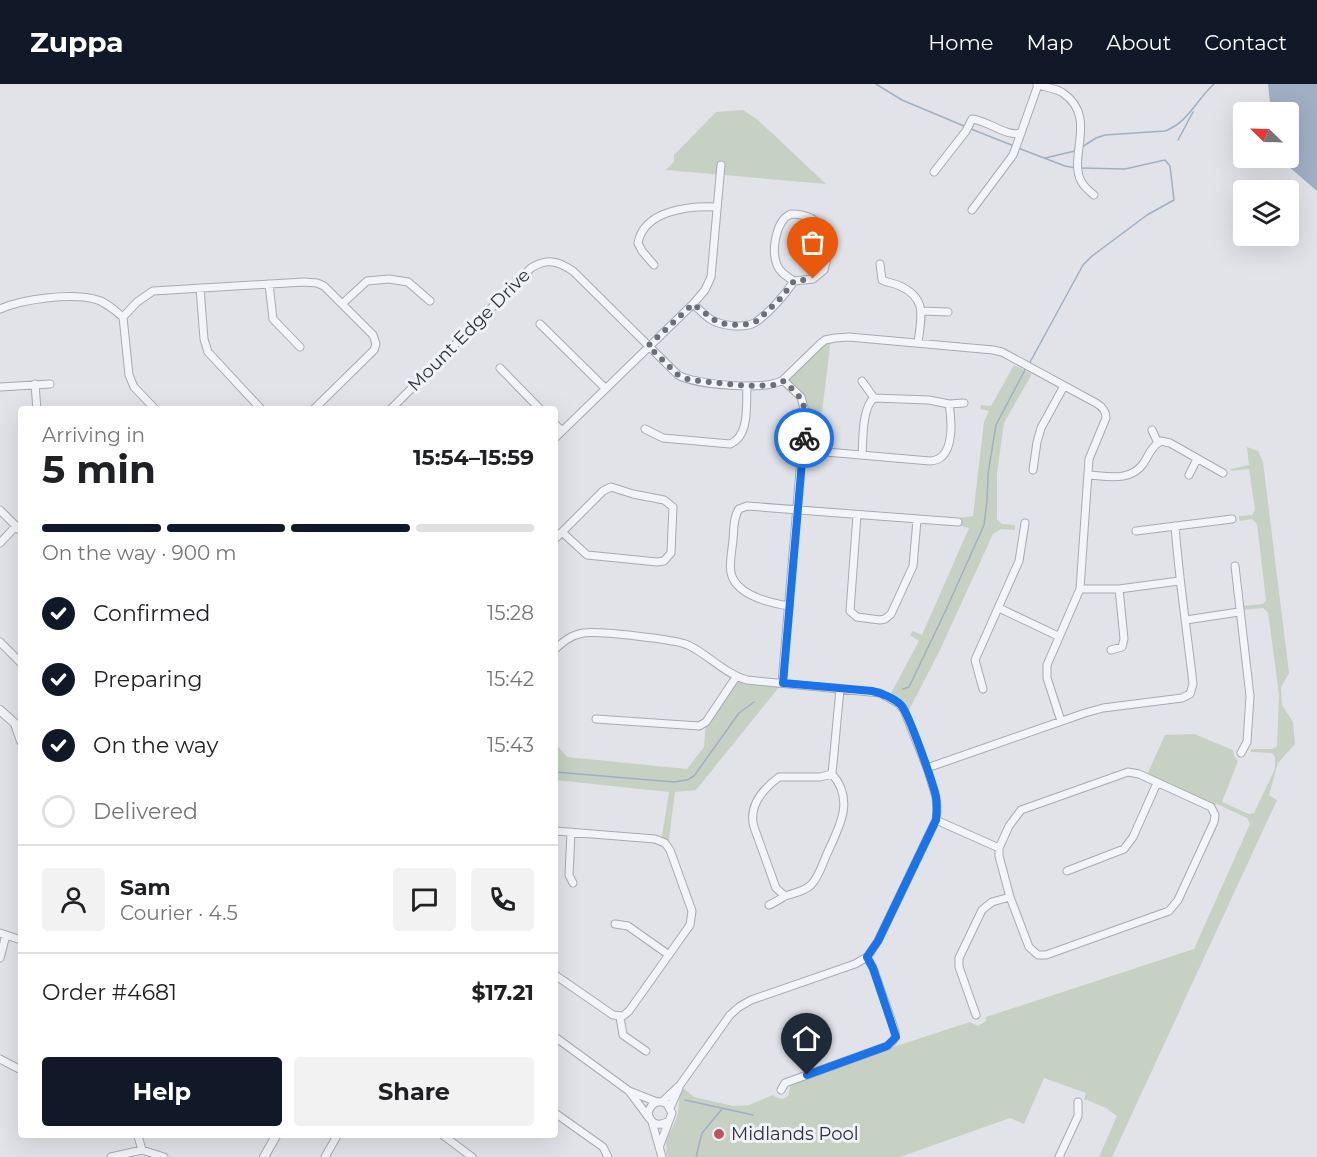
<!DOCTYPE html>
<html lang="en">
<head>
<meta charset="utf-8">
<style>
  body { margin:0; font-family:Montserrat,sans-serif; background:#f2f2f2; color:#202124; height:100vh; display:flex; flex-direction:column; font-size:22px; white-space:nowrap }
  * { box-sizing:border-box; margin:0 }
  p { font-size:20px; color:#757577 }
  .icon { flex:none; width:33px; height:33px; fill:none; stroke:currentColor; stroke-width:2; stroke-linecap:round; stroke-linejoin:round }
  .map { position:relative; flex:1; overflow:hidden }
  .sheet { position:absolute; left:18px; top:322px; width:540px; height:732px; display:flex; flex-direction:column; background:#fff; border-radius:6px; box-shadow:0 6px 24px #0002 }
  .sheet>* { flex:none }
  .needle { width:39px; rotate:293deg }
  .buttons { position:absolute; left:1233px; top:18px; display:grid; gap:12px }
  .buttons a { display:grid; place-items:center; width:66px; height:66px; border-radius:6px; background:#fff; box-shadow:0 6px 24px #0002; font-size:30px }
  .pin { position:absolute; display:grid; place-items:center; width:51px; height:51px; color:#fff; margin:-62px -26px; border-radius:50% 50% 50% 0; rotate:-45deg; box-shadow:0 0 6px #0007 }
  .pin .icon { rotate:45deg }
  .courier { position:absolute; display:grid; place-items:center; width:60px; height:60px; margin:-30px; border:4px solid #1a73e8; border-radius:50%; background:#fff; color:#222; box-shadow:0 2px 8px #0007 }
  .headline em { font-style:normal; font-weight:700 }
  .headline div { display:flex; flex-direction:column-reverse }
  .headline { display:flex; align-items:center; justify-content:space-between; height:102px; padding:0 24px }
  h1 { font-size:39px; font-weight:700; line-height:45px }
  .bar { display:grid; grid-template-columns:repeat(4,1fr); gap:9px 6px; align-content:center; height:72px; padding:0 24px }
  .bar i { height:8px; border-radius:4px; background:#e0e0e0 }
  .bar .on { background:#111827 }
  .bar p { grid-column:span 4 }
  .line { display:flex; align-items:center; gap:15px; padding:0 24px; border-top:2px solid #e0e0e0 }
  .line div { flex:1 }
  .round { display:grid; place-items:center; flex:none; width:63px; height:63px; border-radius:6px; background:#f2f2f2 }
  ol { padding:0 24px; list-style:none }
  li { display:flex; align-items:center; gap:18px; height:66px }
  li p { margin-inline-start:auto }
  li .icon { padding:6px; border-radius:50%; background:#111827; color:#fff; stroke-width:4 }
  li:last-child { color:#757577 }
  li i { width:33px; height:33px; border:3px solid #e0e0e0; border-radius:50% }
  .action { display:flex; gap:12px; margin-top:auto; padding:12px 24px }
  .action a { flex:1; height:69px; border-radius:6px; background:#111827; color:#fff; font-size:24px; font-weight:700; line-height:69px; text-align:center }
  .action a+a { background:#f2f2f2; color:#202124 }
  header { display:flex; align-items:center; gap:36px; box-sizing:border-box; height:84px; padding:0 30px; background:#111827; color:#fff }
  header strong { font-size:28px }
  nav { display:flex; gap:33px; margin-inline-start:auto; font-size:21px }
  .map>svg:first-child { display:block }
</style>
</head>
<body>
<header>
<strong>Zuppa</strong>
<nav><a>Home</a><a>Map</a><a>About</a><a>Contact</a></nav>
</header>
<div class="map">
<svg width="1317" height="1073" viewBox="0 0 1317 1073">
  <rect width="100%" height="100%" fill="#e1e3e8"/>
  <path fill="#c6d1c3" d="M 743,26 L 758,36 L 826,100 L 666,86 L 674,78 L 674,71 L 716,28 Z
    M 826,255 L 831,255 L 822,328 L 806,327 L 785,298 Z
    M 1014,281 L 1032,290 L 1005,337 L 1003,345 L 997,390 L 997,435 L 1002,440 L 1015,441 L 1015,446 L 1001,445 L 993,450 L 940,566 L 907,630 L 889,613 L 919,557 L 910,551 L 913,547 L 922,551 L 969,444 L 957,441 L 958,434 L 973,432 L 984,338 L 989,327 L 980,325 L 981,321 L 991,322 Z
    M 1247,363 L 1258,367 L 1263,378 L 1289,589 L 1281,603 L 1282,621 L 1293,638 L 1295,660 L 1278,679 L 1269,711 L 1277,716 L 1112,1073 L 1099,1073 L 1117,1032 L 1106,1024 L 1084,1015 L 1086,1009 L 1044,994 L 1024,1040 L 1010,1034 L 900,1073 L 667,1073 C 664,1050 671,1051 677,1032 C 680,1022 678,1013 682,1003 L 694,1013 L 733,1022 L 749,1021 L 773,1011 C 778,1015 782,1016 788,1012 L 791,1000 L 878,968 L 970,938 L 978,942 L 986,937 L 986,933 L 1194,865 L 1250,740 L 1247,734 L 1217,720 L 1211,722 L 1146,693 L 1165,651 L 1194,650 L 1233,666 L 1234,672 L 1238,677 L 1222,718 L 1249,730 L 1254,729 L 1275,685 L 1275,673 L 1272,669 L 1251,668 L 1251,665 L 1272,665 L 1277,662 L 1279,611 L 1268,528 L 1263,524 L 1242,526 L 1242,522 L 1263,520 L 1266,516 L 1257,440 L 1252,435 L 1240,437 L 1239,432 L 1252,431 L 1255,426 L 1249,385 L 1231,387 L 1231,385 L 1249,381 Z
    M 735,597 L 780,602 L 696,706 L 675,708 L 668,762 L 661,758 L 669,708 L 555,696 L 555,659 L 567,673 L 687,685 L 704,663 L 706,639 Z"/>
  <path fill="#a0afc4" d="M 1268,0 L 1317,0 L 1317,107 L 1288,82 L 1285,74 L 1288,74 L 1288,28 L 1271,28 Z"/>
  <g fill="none" stroke-linecap="round" stroke-linejoin="round">
    <path stroke="#a0afc4" stroke-width="1.5" d="M 876,0 L 902,16 L 964,42
      M 971,45 L 1014,62
      M 1178,56 L 1193,28
      M 1082,63 L 1096,54 L 1105,51 L 1165,47 C 1189,38 1196,16 1214,0
      M 1018,64 L 1065,82 L 1076,84
      M 1045,74 L 1075,67
      M 1029,280 L 1083,181 L 1092,172 L 1147,131 L 1174,116 L 1170,82 L 1165,76 L 1125,85 L 1081,84
      M 903,605 L 909,603 L 945,528 L 984,441 L 987,417 L 988,390 L 996,341 L 1026,284
      M 555,688 L 674,698 L 687,696 L 694,692 L 739,629 L 754,618
      M 685,1016 L 753,1031
      M 696,1073 L 702,1049 L 722,1025"/>
    <g stroke="#a7aab2" stroke-width="9">
      <path id="minor" d="M 1037,0 C 1045,4 1056,4 1063,9 C 1098,33 1068,72 1081,97 C 1084,103 1089,107 1094,111
        M 934,88 L 966,47 L 972,35 C 989,37 1006,53 1021,49 L 1038,1
        M 972,126 L 1013,71 L 1021,49
        M 791,130 C 825,130 833,158 824,186 L 813,195 L 794,197 C 788,193 780,189 777,181 C 771,166 776,136 791,130 Z
        M 880,180 L 882,196 C 888,199 894,199 900,202 C 928,215 921,233 918,259
        M 654,181 L 642,167 L 638,159 C 644,126 689,122 716,123
        M 269,200 L 273,235 L 300,263
        M 200,204 L 204,255 L 208,268 L 262,326
        M 342,220 L 367,197 L 389,195 L 408,198 L 430,217
        M 693,220 C 699,225 704,231 710,235 C 721,242 745,245 756,238 C 770,228 785,211 794,197
        M 0,225 C 23,215 70,209 94,215 C 105,217 114,226 123,233 L 129,291 L 134,303 L 156,326
        M 922,227 L 948,228
        M 123,233 L 137,218 L 153,207 L 304,198 L 317,199 L 324,202 L 373,251 L 376,260 L 374,266 L 313,326
        M 540,240 L 605,304
        M 500,284 L 541,326
        M 862,297 L 874,314
        M 35,300 L 37,326
        M 0,303 L 50,300
        M 949,320 L 964,319
        M 390,326 L 531,184 C 547,174 558,177 573,187 L 678,291 C 696,301 765,307 783,296 L 820,260 L 825,256 L 835,254 L 849,253 L 993,266 L 1002,268 L 1096,319 C 1103,323 1106,327 1106,334 L 1089,375 L 1080,505 L 1047,581 L 1047,594 L 1061,637
        M 555,340 L 562,347
        M 645,345 L 663,354 L 730,360 C 750,352 746,321 747,302
        M 1152,346 L 1158,359
        M 555,354 L 693,220 L 705,206 L 711,193 L 721,81
        M 803,366 L 930,377 C 955,376 952,338 949,320 L 929,316 L 874,314 C 862,323 863,356 862,371
        M 1033,386 L 1037,358 L 1041,344 L 1064,302
        M 1088,391 C 1107,392 1130,398 1143,380 C 1149,371 1151,363 1161,357 L 1170,359 L 1223,389
        M 1189,391 L 1197,375
        M 0,426 L 21,447
        M 857,431 L 850,527 L 857,533 L 880,536 L 885,535 L 891,530 L 913,482 L 917,436
        M 1136,447 L 1232,435
        M 555,455 L 603,407 L 611,403 L 633,410 L 664,416 L 673,423 L 671,469 L 664,477 L 657,478 L 587,471 L 562,448
        M 0,459 L 16,442
        M 1235,482 L 1250,612 L 1247,658 L 1241,669
        M 1080,505 L 1119,505 L 1179,497
        M 789,522 C 770,519 736,511 731,489 C 729,479 732,467 733,456 C 734,446 733,433 739,425 L 747,422 L 958,438
        M 999,524 L 1058,552
        M 1186,536 L 1239,528
        M 0,558 L 21,579
        M 555,565 C 563,558 571,551 583,549 C 599,547 674,555 688,561 C 709,571 725,590 747,596 L 880,609 L 898,619 L 904,626 L 927,684 L 936,713 L 937,727 L 936,736 L 878,857 L 867,873 L 855,880 L 751,916 L 739,923 L 730,931 L 680,1001 L 662,1018
        M 1111,566 L 1122,563 L 1124,555 L 1119,505
        M 782,599 L 805,328 L 801,313 L 783,296
        M 983,605 L 975,576 L 1019,477 L 1025,439
        M 596,635 L 699,642 L 706,638 L 736,593
        M 927,684 L 1085,629 L 1103,624 L 1182,614 L 1190,610 L 1193,600 C 1187,547 1179,495 1175,442
        M 1128,688 L 1139,690 L 1211,723 L 1215,731 L 1214,738 L 1178,816 L 1169,827 L 1046,871 L 1038,871 L 1029,863 L 1010,813 L 999,772 L 999,764 L 1009,742 L 1021,726 Z
        M 936,736 L 999,764
        M 555,747 L 655,755 L 665,759 L 670,766 L 692,827 L 690,841 L 629,927 L 623,932 L 613,931 L 555,891
        M 571,748 L 569,791 L 573,799
        M 1067,787 L 1124,765 L 1133,753 L 1157,699
        M 785,812 L 776,804 L 754,743 C 748,722 763,705 779,693 L 820,693 L 832,690
        M 769,821 C 774,819 780,815 785,812 C 794,809 803,808 811,801 C 818,794 822,782 826,772 C 838,745 856,717 832,690 L 840,605
        M 615,840 L 628,842 L 669,871
        M 0,849 L 21,856
        M 0,874 L 6,851
        M 976,931 L 959,883 L 959,874 L 982,826 L 992,818 L 1010,813
        M 620,933 L 623,951 L 646,967
        M 555,953 L 629,1007 L 649,1034
        M 0,975 L 21,986
        M 781,1006 L 785,999 L 887,962 C 895,957 897,952 894,944 L 873,884 L 867,873
        M 629,1007 L 657,1018
        M 670,1024 L 679,1004
        M 555,1029 L 603,1063 L 608,1073
        M 652,1038 L 662,1073
        M 138,1052 L 142,1066
        M 444,1052 L 472,1073
        M 660,1061 L 672,1029 L 667,1020 C 658,1015 651,1019 648,1029 C 650,1039 657,1043 667,1038
        M 111,1073 L 142,1066 L 164,1073
        M 325,1073 L 337,1052
        M 1059,1073 L 1078,1032 L 1078,1018"/>
    </g>
    <g stroke="#a7aab2" stroke-width="10">
      <path id="tertiary" d="M 0,626 L 21,645
        M 16,643 L 21,657
        M 264,1073 L 276,1052"/>
    </g>
    <use href="#minor" stroke="#f3f4f7" stroke-width="7"/>
    <use href="#tertiary" stroke="#f3f4f7" stroke-width="8"/>
  </g>
  <g fill="none" stroke-linecap="round" stroke-linejoin="round">
    <path stroke="#6b6f7a" stroke-width="6" stroke-dasharray="0 10.8" d="M 804,354 C 805,323 809,318 783,297 L 774,301 L 747,302 L 690,296 L 678,291 L 648,262 L 693,220 L 717,238 L 729,241 L 750,240 L 757,237 L 781,214 L 794,197 L 813,195"/>
    <path stroke="#1a73e8" stroke-width="8" d="M 804,354 L 783,599 L 872,607 C 881,609 894,614 901,621 C 909,630 933,699 936,713 C 937,720 937,728 936,736 L 878,857 L 867,873 L 873,884 L 896,953 L 887,962 L 807,991"/>
  </g>
  <circle fill="#bf545f" stroke="#f0f2f6" stroke-width="2" cx="719" cy="1050" r="6"/>
  <g text-anchor="middle" dominant-baseline="central" stroke-width="6" stroke-linejoin="round" paint-order="stroke">
    <g font-size="18" fill="#2b313e" stroke="#f0f2f6">
      <text transform="translate(469 246) rotate(-45)">Mount Edge Drive</text>
    </g>
    <g font-size="18" fill="#2b313e" stroke="#f0f2f6" text-anchor="start">
      <text x="731" y="1050">Midlands Pool</text>
    </g>
  </g>
</svg>
<div class="buttons">
<a><svg class="needle" viewBox="-14 -14 28 28"><path d="M0-13l5 13h-10z" fill="#e53935"/><path d="M0 13l5-13h-10z" fill="#757577"/></svg></a>
<a><svg class="icon" aria-label="layers" viewBox="0 0 24 24"><path d="M12 4l9 5-9 5-9-5zM3 14l9 5 9-5"/></svg></a>
</div>
<div class="pin" style="left:813px;top:195px;background:#ea580c"><svg class="icon" aria-label="bag" viewBox="0 0 24 24"><path d="M5 8h14l-1 12H6zM9 8a3 3 0 0 1 6 0"/></svg></div>
<div class="pin" style="left:807px;top:991px;background:#1f2937"><svg class="icon" aria-label="home" viewBox="0 0 24 24"><path d="M3 11l9-7 9 7M6 9v11h12V9"/></svg></div>
<div class="courier" style="left:804px;top:354px"><svg class="icon" aria-label="bike" viewBox="0 0 24 24"><circle cx="6" cy="16" r="4"/><circle cx="18" cy="16" r="4"/><path d="M6 16l4-8h5l3 8M10 8l3 8H6M13 5h3"/></svg></div>
<section class="sheet">
<div class="headline"><div><h1>5 min</h1><p>Arriving in</p></div><em>15:54–15:59</em></div>
<div class="bar"><i class="on"></i><i class="on"></i><i class="on"></i><i></i><p>On the way · 900 m</p></div>
<ol>
<li><svg class="icon" aria-label="check" viewBox="0 0 24 24"><path d="M5 12l5 5 9-10"/></svg>Confirmed<p>15:28</p></li>
<li><svg class="icon" aria-label="check" viewBox="0 0 24 24"><path d="M5 12l5 5 9-10"/></svg>Preparing<p>15:42</p></li>
<li><svg class="icon" aria-label="check" viewBox="0 0 24 24"><path d="M5 12l5 5 9-10"/></svg>On the way<p>15:43</p></li>
<li><i></i>Delivered</li>
</ol>
<div class="line" style="height:108px"><a class="round"><svg class="icon" aria-label="person" viewBox="0 0 24 24"><circle cx="12" cy="8" r="4"/><path d="M4 21q1-7 8-7t8 7"/></svg></a><div><b>Sam</b><p>Courier · 4.5</p></div><a class="round"><svg class="icon" aria-label="chat" viewBox="0 0 24 24"><path d="M4 5h16v11H9l-5 4z"/></svg></a><a class="round"><svg class="icon" aria-label="phone" viewBox="0 0 24 24"><path d="M5 4h4l2 5-3 2q2 4 5 5l2-3 5 2v4C11 20 4 13 5 4z"/></svg></a></div>
<div class="line" style="height:78px"><div>Order #4681</div><b>$17.21</b></div>
<div class="action"><a>Help</a><a>Share</a></div>
</section>
</div>
</body>
</html>
